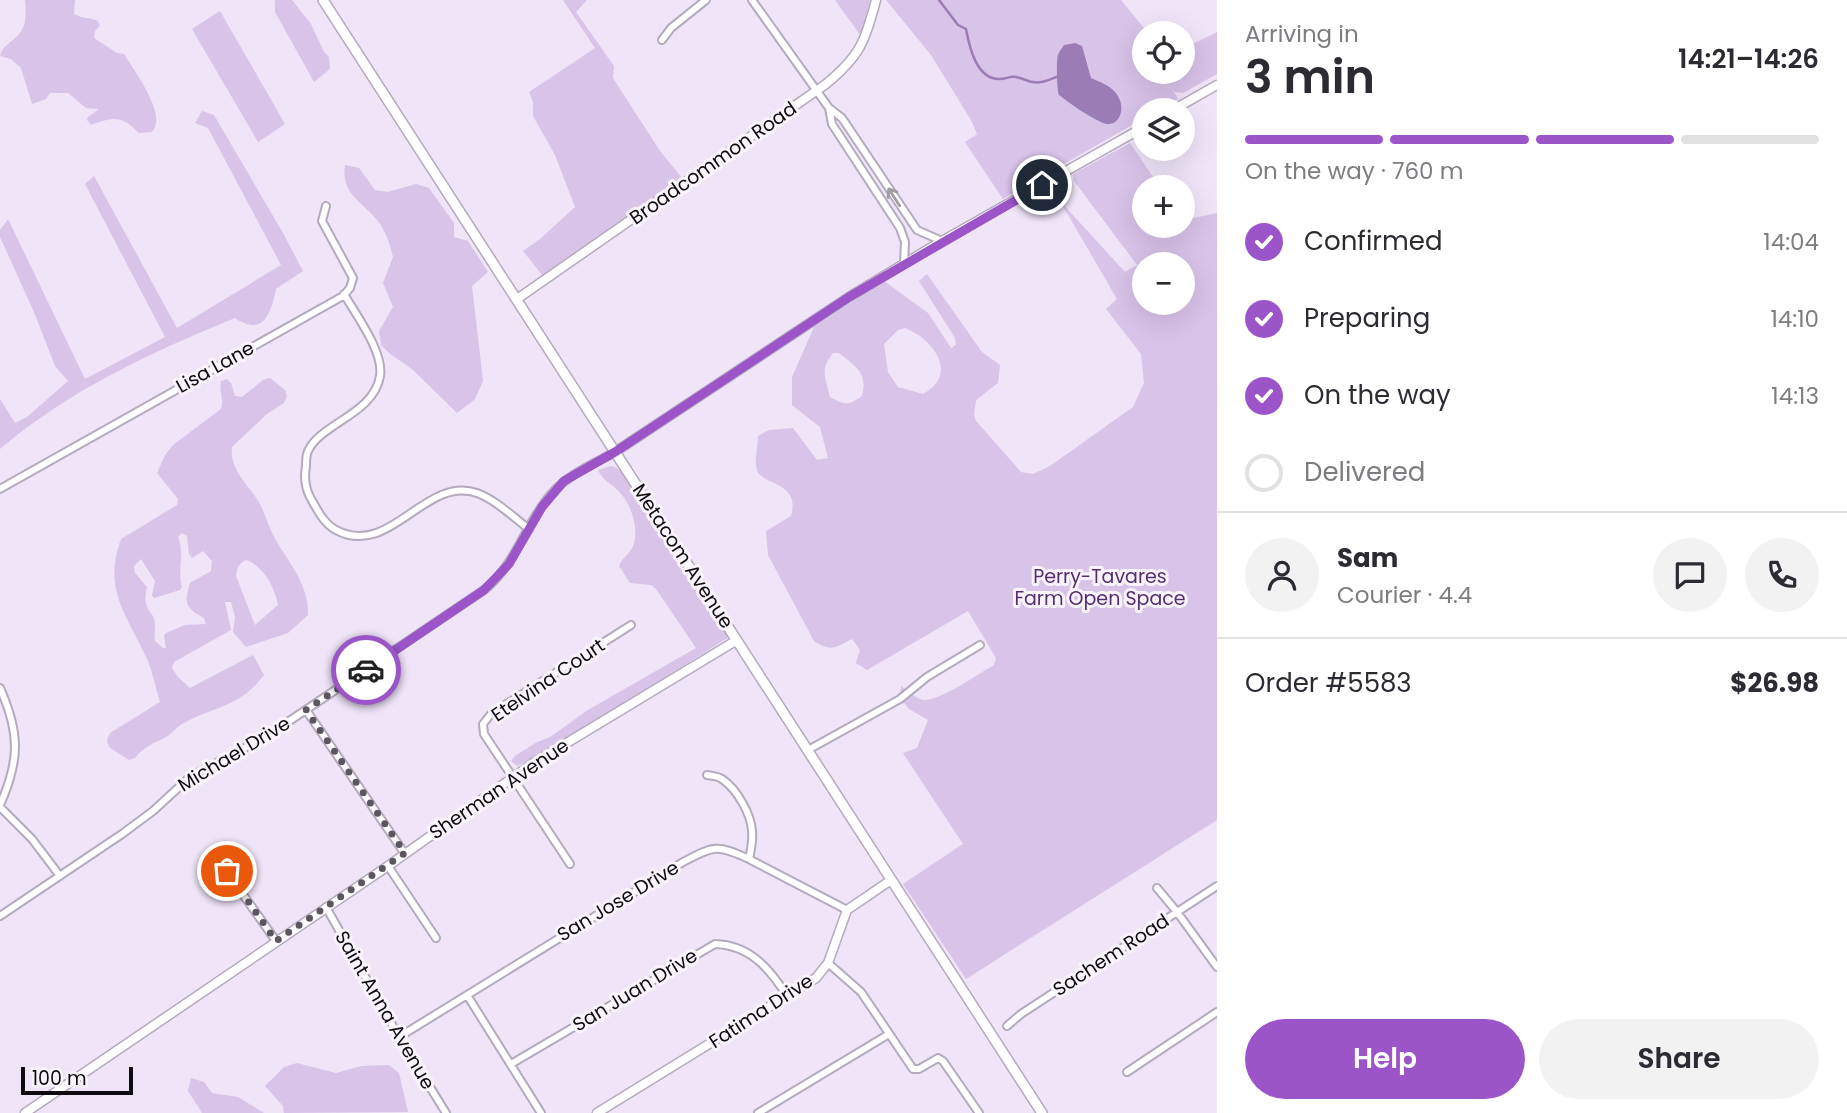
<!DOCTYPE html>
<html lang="en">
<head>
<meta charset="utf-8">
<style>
  body { margin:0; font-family:Poppins,sans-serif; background:#f2f2f3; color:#2b2b33; height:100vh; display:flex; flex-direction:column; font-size:26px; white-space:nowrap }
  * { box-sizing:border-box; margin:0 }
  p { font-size:23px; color:#7c7c81 }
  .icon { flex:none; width:38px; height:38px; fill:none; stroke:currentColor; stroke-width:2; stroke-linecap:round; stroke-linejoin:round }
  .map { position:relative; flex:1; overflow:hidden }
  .panel { display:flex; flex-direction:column; background:#fff; width:630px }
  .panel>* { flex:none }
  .tools { position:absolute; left:1132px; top:21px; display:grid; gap:14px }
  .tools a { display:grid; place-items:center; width:63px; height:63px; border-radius:50%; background:#fff; box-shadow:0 7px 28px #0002; font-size:35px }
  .scale { position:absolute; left:21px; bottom:18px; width:112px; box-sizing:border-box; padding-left:7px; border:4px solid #0d0a10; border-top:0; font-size:19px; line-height:24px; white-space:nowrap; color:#0d0a10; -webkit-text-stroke:5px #f9f4fc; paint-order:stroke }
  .pin { position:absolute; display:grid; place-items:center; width:60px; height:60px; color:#fff; margin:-30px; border:4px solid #fff; border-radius:50%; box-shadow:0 2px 7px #0007 }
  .courier { position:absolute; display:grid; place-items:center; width:70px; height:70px; margin:-35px; border:5px solid #9b55c9; border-radius:50%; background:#fff; color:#222; box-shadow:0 2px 9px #0007 }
  .overview em { font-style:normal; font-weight:600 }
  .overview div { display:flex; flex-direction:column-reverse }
  .overview { display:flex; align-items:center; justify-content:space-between; height:119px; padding:0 28px }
  h1 { font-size:46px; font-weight:600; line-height:52px }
  .bar { display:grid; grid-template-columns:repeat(4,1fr); gap:10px 7px; align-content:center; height:84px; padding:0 28px }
  .bar i { height:9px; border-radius:5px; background:#e1e1e2 }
  .bar .on { background:#9b55c9 }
  .bar p { grid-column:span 4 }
  .line { display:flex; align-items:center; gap:18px; padding:0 28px; border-top:2px solid #e1e1e2 }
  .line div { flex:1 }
  .round { display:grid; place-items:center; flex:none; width:74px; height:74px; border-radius:37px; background:#f2f2f3 }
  ol { padding:0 28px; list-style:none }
  li { display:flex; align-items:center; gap:21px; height:77px }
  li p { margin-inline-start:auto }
  li .icon { padding:7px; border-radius:50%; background:#9b55c9; color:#fff; stroke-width:4 }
  li:last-child { color:#7c7c81 }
  li i { width:38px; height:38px; border:4px solid #e1e1e2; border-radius:50% }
  .action { display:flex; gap:14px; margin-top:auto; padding:14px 28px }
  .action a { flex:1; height:80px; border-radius:42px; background:#9b55c9; color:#fff; font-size:28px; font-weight:600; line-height:80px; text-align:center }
  .action a+a { background:#f2f2f3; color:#2b2b33 }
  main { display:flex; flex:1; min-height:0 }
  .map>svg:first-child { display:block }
</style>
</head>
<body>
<main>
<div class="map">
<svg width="1217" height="1113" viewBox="0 0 1217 1113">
  <rect width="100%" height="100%" fill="#efe4f8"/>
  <path fill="#d8c3e9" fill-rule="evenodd" d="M 25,0 L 75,0 L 74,14 C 83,19 89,17 98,21 L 100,26 L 95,31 L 94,38 L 117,53 L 124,54 C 134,71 168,115 152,132 L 139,133 C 121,115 114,117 91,125 L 87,120 L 88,117 L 99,109 L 86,108 L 68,93 L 50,93 L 46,99 L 32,104 L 21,68 L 11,59 L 0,56 C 2,45 12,43 19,34 C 27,25 26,12 25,0 Z
    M 275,0 L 292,0 L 311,24 L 324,52 L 329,57 L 330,69 L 314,82 L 275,12 Z
    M 563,0 L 587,0 L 576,12 L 614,66 L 613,78 L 660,151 L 683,179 L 543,276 L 523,251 L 540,239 L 575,207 L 555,155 L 533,116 L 533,102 L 529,92 L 595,48 Z
    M 835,0 L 870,0 L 861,36 Z
    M 886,0 L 1121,0 L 1148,33 L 1144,33 L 1144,72 L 1162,72 L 1169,82 L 1168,72 L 1183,72 L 1183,49 L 1217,32 L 1217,74 L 1183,93 L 1175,92 L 1171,86 L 1178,99 L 1159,110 L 1144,110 L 1144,118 L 1003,199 L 965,142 L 977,134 L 971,120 L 931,55 Z
    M 220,11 L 285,124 L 258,142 L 192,29 Z
    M 202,111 L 214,115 L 283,233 L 303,271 L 276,289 C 271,314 263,337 235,318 C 152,352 69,390 0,449 L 0,399 L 15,423 L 27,417 L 68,381 L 55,366 L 34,312 L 0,237 L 0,230 L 8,219 L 85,379 L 165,337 L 85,184 L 94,176 L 177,328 L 281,265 L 208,128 L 195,123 Z
    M 1130,143 L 1160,187 L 1144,187 L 1144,226 L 1183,226 L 1183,211 L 1194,218 L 1217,213 L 1217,820 L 966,979 L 903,884 L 963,844 L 903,753 L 917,748 L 928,720 L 909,709 L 900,698 L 901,686 C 907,690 916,699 924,700 C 942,700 978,674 994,665 L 996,658 L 968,611 L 867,670 L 856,663 L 860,650 L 852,639 C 835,648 831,652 814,641 L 768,555 L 766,531 L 791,516 C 801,481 762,486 757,470 C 754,461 758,446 758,436 L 769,430 L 793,428 L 817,460 L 828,458 L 820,427 L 792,405 L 792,377 L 814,327 L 884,281 L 928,313 L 951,348 L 956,345 L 955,338 L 919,281 L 927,274 L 982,352 L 1000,365 L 998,383 L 976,400 L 974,415 L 976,421 L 1021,472 L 1033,474 L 1050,466 L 1133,407 L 1144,383 L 1141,354 L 1106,309 L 1117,299 L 1060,201 L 1125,272 L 1137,265 L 1074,181 L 1073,174 ZM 1144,264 L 1183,264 L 1183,303 L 1144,303 ZM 905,328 C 933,339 960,374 923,394 L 898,387 L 888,372 L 884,344 L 898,330 ZM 833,353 L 839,353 C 856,367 868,372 862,396 C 848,406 845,405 830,397 C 826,378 819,370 833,353 Z
    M 345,165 L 359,168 L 375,190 L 388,192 L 416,184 L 429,188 L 454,223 L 454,237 L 468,241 L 488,272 L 472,286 L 483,381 L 475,399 L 457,413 L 412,369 L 390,354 L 381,345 L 379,331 L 393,307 L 383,283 L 393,257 C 390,244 386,232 378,221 C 362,201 341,195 345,165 Z
    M 270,378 L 285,390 L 287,396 L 284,403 L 267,414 L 232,447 C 229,470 249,485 260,504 C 265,514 268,525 273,535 C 287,561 309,583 308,615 L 288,633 L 246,647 L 233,632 L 235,617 L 231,602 L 225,602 L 231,630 L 174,662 L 172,668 L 178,677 L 190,688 L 253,655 L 264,675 C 239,708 216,705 184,723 C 177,726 173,733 166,737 C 153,744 144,746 135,758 L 129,760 L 109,747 L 107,740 L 110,733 L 160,702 C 156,689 153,674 148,661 C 128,616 102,591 121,539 L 177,505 L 178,499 L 157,473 L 165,455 L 173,445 L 221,409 C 224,399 219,391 221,381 L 227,379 L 231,383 L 235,396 L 242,397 L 263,380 ZM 182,533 L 187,536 L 189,554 L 192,558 L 203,551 L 212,561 L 211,571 L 190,583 C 184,604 185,607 204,618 L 206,624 L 185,625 L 166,633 L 164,636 L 166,648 L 163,648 L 155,641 C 154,635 155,630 155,624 C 155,610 141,613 147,587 L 135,573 L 134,566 L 141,559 L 155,581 L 152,595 L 154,598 L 180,590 L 182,587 C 177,571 185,555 178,537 ZM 246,560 C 263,566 275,587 278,605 L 255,625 L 236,576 C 237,568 238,564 246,560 Z
    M 611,466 L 617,468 L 627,477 L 672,544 L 681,569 L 729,637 L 549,750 L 517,766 L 511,761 L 515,756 L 537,742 L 550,737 L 588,710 L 696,648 L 656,589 L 651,585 L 630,583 L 619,566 C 622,557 632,553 634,543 C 638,528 632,507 622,495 C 615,485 603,482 598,470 Z
    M 297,1063 L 336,1073 L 362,1066 L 389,1065 L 399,1073 L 408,1112 L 284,1113 L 283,1106 L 265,1086 L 284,1067 Z
    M 191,1078 L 204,1082 L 212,1093 L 238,1097 L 264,1113 L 202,1113 L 188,1091 Z"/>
  <path fill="#9c7cb4" d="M 1075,43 L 1082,46 L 1091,78 C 1100,82 1109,85 1115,92 C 1129,108 1118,131 1101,122 C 1086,115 1072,105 1059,95 C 1057,91 1056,60 1058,55 C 1059,52 1062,48 1064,45 Z"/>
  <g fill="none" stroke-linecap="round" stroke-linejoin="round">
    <path stroke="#9c7cb4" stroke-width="2.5" d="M 939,0 L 958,25 L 966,29 C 969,45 976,80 1000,79 C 1006,79 1010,76 1016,77 C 1022,78 1027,81 1032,82 C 1042,84 1050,79 1059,76"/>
    <g stroke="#b4aabd" stroke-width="10">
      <path id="street" d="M 752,0 L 829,108 L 832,124 L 900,228 L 905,242 L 904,264
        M 662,40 L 671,28 L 706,0
        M 829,108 L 842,118 L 917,230 L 942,241
        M 344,294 C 356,315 384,352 380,376 C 374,414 321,423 308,451 C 306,455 306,461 306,466 C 304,477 305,487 310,497 C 317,509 323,523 336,530 C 390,559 425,475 477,493 C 496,500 513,517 529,529
        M 0,489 L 343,296 L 350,288 L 353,278 L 322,221 L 326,206
        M 0,688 C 20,733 20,760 0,805
        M 306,710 L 405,854
        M 808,750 L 900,699 L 927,677 L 980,645
        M 707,775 C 712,776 718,776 722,779 C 737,789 751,814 752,831 C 753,840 751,850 749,859
        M 0,807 L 32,839 L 60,876
        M 215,855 L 276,941
        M 570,864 L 484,734 L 483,724 L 491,714 L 631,625
        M 388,866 L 436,938
        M 1157,888 L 1177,912 L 1217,967
        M 326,907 L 399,1037 L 446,1113
        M 0,916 L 122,834 L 153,811 L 190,777 L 267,736 L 484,590 C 517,564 525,523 552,493 C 569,474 593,464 615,452
        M 828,963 L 861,992 L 913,1069 L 919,1069 L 938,1058 L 943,1061 L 979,1113
        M 467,995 L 541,1113
        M 1007,1026 L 1021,1014 L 1217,886
        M 399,1037 L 683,862 C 714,846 716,844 749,859 L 847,910
        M 511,1064 L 715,944 C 750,945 770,969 787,996
        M 1127,1072 L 1217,1012
        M 758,1113 L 889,1034"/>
    </g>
    <g stroke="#b4aabd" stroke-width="11">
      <path id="secondary" d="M 1173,110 L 1217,85
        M 517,299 L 826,84 C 860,56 865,42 876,0
        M 615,452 L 849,297 L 942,241 L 1144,127
        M 25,1113 L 388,866 L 532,764 L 737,640
        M 597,1113 L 816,978 L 828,963 L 847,910 L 891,880"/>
    </g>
    <g stroke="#b4aabd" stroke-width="12">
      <path id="primary" d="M 323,0 L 1042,1113"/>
    </g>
    <use href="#street" stroke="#fff" stroke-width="6"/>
    <use href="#secondary" stroke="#fff" stroke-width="8"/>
    <use href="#primary" stroke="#fff" stroke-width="9"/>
  </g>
  <defs><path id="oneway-shaft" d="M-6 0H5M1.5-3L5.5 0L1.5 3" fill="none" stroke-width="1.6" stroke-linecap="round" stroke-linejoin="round" transform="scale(1.75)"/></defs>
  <use stroke="#9e9d9f" href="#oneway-shaft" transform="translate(894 197) rotate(-123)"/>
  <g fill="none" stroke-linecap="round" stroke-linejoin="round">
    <path stroke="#5c5661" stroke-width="7" stroke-dasharray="0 12.6" d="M 227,871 L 276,941 L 405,853 L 306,710 L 366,670"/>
    <path stroke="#9b55c9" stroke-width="9" d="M 366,670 L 484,590 L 509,564 L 542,507 L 564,481 L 615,452 L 849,297 L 1042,185"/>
  </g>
  <g text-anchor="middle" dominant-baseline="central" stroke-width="6" stroke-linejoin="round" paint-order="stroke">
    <g font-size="19" fill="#0d0a10" stroke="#f9f4fc">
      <text transform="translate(713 163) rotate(-35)">Broadcommon Road</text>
      <text transform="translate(215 367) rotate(-29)">Lisa Lane</text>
      <text transform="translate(683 556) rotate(57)">Metacom Avenue</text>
      <text transform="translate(548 680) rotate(-34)">Etelvina Court</text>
      <text transform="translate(234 754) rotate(-31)">Michael Drive</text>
      <text transform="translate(499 789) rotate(-34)">Sherman Avenue</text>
      <text transform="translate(618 901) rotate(-31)">San Jose Drive</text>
      <text transform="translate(1111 955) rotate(-33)">Sachem Road</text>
      <text transform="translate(635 990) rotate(-31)">San Juan Drive</text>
      <text transform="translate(385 1010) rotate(60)">Saint Anna Avenue</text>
      <text transform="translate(761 1011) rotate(-33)">Fatima Drive</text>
    </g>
    <g font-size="19" fill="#562c72" stroke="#f9f4fc">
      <text x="1100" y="576">Perry-Tavares<tspan x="1100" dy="22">Farm Open Space</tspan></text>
    </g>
  </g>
</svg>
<div class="tools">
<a><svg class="icon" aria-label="locate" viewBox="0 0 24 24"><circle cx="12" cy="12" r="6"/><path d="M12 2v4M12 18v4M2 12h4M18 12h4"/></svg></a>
<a><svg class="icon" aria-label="layers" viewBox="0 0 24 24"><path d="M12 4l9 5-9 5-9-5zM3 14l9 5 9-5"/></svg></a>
<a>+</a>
<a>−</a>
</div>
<div class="scale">100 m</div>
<div class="pin" style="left:227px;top:871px;background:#ea580c"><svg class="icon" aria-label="bag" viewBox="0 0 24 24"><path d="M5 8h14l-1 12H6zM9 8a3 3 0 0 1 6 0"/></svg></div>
<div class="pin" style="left:1042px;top:185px;background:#1f2937"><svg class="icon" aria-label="home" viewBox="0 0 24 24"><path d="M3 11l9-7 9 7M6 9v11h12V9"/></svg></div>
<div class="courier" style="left:366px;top:670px"><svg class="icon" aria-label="car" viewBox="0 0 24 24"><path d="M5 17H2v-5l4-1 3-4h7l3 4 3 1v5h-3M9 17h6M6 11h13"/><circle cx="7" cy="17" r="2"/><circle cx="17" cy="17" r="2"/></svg></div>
</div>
<section class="panel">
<div class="overview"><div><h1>3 min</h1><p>Arriving in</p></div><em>14:21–14:26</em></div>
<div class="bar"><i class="on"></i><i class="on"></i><i class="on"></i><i></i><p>On the way · 760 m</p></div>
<ol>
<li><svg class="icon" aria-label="check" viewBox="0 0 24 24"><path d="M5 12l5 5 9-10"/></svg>Confirmed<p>14:04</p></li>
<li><svg class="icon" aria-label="check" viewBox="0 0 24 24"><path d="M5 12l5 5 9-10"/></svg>Preparing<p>14:10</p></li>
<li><svg class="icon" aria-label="check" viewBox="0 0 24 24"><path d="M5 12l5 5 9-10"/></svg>On the way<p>14:13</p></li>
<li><i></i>Delivered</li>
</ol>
<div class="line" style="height:126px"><a class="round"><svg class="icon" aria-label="person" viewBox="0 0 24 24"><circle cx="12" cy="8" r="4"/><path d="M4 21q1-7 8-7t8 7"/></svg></a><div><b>Sam</b><p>Courier · 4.4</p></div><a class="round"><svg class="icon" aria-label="chat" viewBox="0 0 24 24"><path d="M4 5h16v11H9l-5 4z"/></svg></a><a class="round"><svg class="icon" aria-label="phone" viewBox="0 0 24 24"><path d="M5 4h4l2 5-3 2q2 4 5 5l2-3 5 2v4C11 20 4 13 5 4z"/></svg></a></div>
<div class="line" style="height:91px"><div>Order #5583</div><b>$26.98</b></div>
<div class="action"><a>Help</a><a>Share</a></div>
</section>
</main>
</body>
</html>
